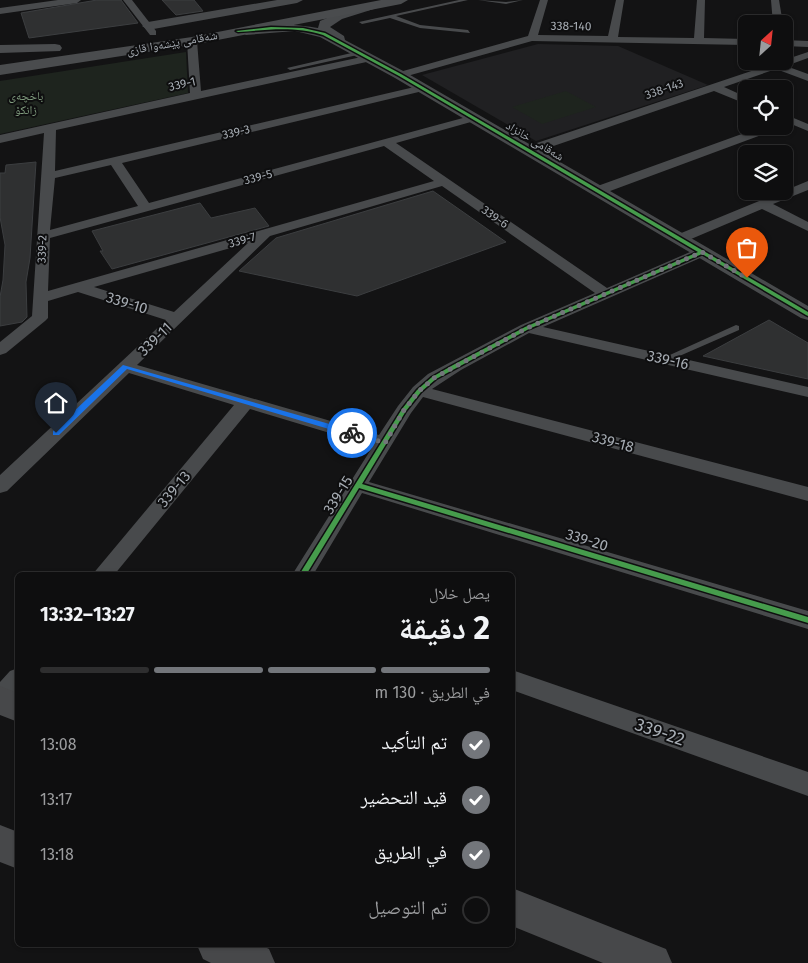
<!DOCTYPE html>
<html lang="ar">
<head>
<meta charset="utf-8">
<style>
  body { margin:0; font-family:"Fira Sans","Noto Naskh Arabic",sans-serif; background:#171718; color:#f1f3f6; direction:rtl; height:100vh; display:flex; flex-direction:column; font-size:19px; white-space:nowrap }
  * { box-sizing:border-box; margin:0 }
  p { font-size:16px; color:#9b9c9e }
  .icon { flex:none; width:28px; height:28px; fill:none; stroke:currentColor; stroke-width:2; stroke-linecap:round; stroke-linejoin:round }
  .map { position:relative; flex:1; overflow:hidden; direction:ltr }
  .panel { position:absolute; left:15px; top:572px; width:500px; height:375px; display:flex; flex-direction:column; background:#0e0e0f; border-radius:8px; box-shadow:0 1px 4px #0004,0 0 0 1px #2e2e2f; direction:rtl }
  .panel>* { flex:none }
  .needle { width:32px; rotate:27deg }
  .buttons { position:absolute; left:738px; top:15px; display:grid; gap:10px }
  .buttons a { display:grid; place-items:center; width:55px; height:55px; border-radius:8px; background:#0e0e0f; box-shadow:0 1px 4px #0004,0 0 0 1px #2e2e2f; font-size:25px }
  .pin { position:absolute; display:grid; place-items:center; width:42px; height:42px; color:#fff; margin:-51px -21px; border-radius:50% 50% 50% 0; rotate:-45deg; box-shadow:0 0 5px #0007 }
  .pin .icon { rotate:45deg }
  .courier { position:absolute; display:grid; place-items:center; width:50px; height:50px; margin:-25px; border:4px solid #1a73e8; border-radius:50%; background:#fff; color:#222; box-shadow:0 1px 6px #0007 }
  .summary em { font-style:normal; font-weight:700 }
  .summary div { display:flex; flex-direction:column-reverse }
  .summary { display:flex; align-items:center; justify-content:space-between; height:85px; padding:0 25px }
  h1 { font-size:32px; font-weight:700; line-height:38px }
  .bar { display:grid; grid-template-columns:repeat(4,1fr); gap:8px 5px; align-content:center; height:60px; padding:0 25px }
  .bar i { height:6px; border-radius:4px; background:#2e2e2f }
  .bar .active { background:#73767b }
  .bar p { grid-column:span 4 }
  ol { padding:0 25px; list-style:none }
  li { display:flex; align-items:center; gap:15px; height:55px }
  li p { margin-inline-start:auto }
  li .icon { padding:5px; border-radius:50%; background:#73767b; color:#fff; stroke-width:4 }
  li:last-child { color:#9b9c9e }
  li i { width:28px; height:28px; border:2px solid #2e2e2f; border-radius:50% }
  .map>svg:first-child { display:block }
</style>
</head>
<body>
<div class="map">
<svg width="808" height="963" viewBox="0 0 808 963">
  <rect width="100%" height="100%" fill="#131314"/>
  <path fill="#202022" d="M 538,44 L 618,46 L 708,85 L 536,141 L 422,75 Z"/>
  <path fill="#1e241e" d="M 186,52 L 188,93 L 0,134 L 0,81 Z
    M 566,91 L 596,107 L 542,124 L 512,107 Z"/>
  <path fill="#2f3031" stroke="#3c3e40" d="M 97,0 L 121,0 L 138,23 L 29,38 L 21,13 Z
    M 162,0 L 194,0 L 203,11 L 176,15 Z
    M 36,162 L 30,258 L 26,282 L 27,317 L 22,322 L 0,326 L 0,297 L 3,280 L 5,245 L 0,217 L 0,173 L 5,173 L 6,165 Z
    M 433,191 L 506,242 L 357,296 L 239,271 L 276,238 Z
    M 200,203 L 211,218 L 255,208 L 269,226 L 112,269 L 100,251 L 103,251 L 92,231 Z
    M 769,320 L 808,343 L 808,379 L 703,356 Z"/>
  <g fill="none" stroke-linecap="round" stroke-linejoin="round">
    <path fill="#484a4c" fill-rule="evenodd" d="M 459,0 L 468,0 L 396,16 L 420,25 L 468,30 L 470,33 L 420,28 L 390,18 L 362,24 L 359,22 Z
      M 478,0 L 506,2 L 523,0 L 506,4 Z
      M 360,51 L 363,53 L 362,54 L 290,70 L 287,68 Z
      M 736,325 L 739,326 L 739,330 L 668,361 L 665,362 L 661,359 Z"/>
    <path fill="#484a4c" fill-rule="evenodd" d="M 58,0 L 81,0 L 77,3 L 0,14 L 0,8 Z
      M 123,0 L 132,0 L 156,31 L 156,35 L 150,35 Z
      M 540,0 L 548,0 L 538,35 L 608,36 L 616,0 L 624,0 L 618,37 L 694,38 L 697,0 L 705,0 L 704,38 L 746,39 L 746,45 L 532,41 L 400,78 L 395,75 L 396,73 L 528,36 Z
      M 771,0 L 779,0 L 783,24 L 773,24 Z
      M 192,38 L 197,41 L 201,91 L 371,55 L 376,58 L 371,61 L 56,130 L 55,171 L 423,85 L 427,86 L 428,88 L 427,90 L 122,163 L 149,203 L 474,115 L 478,116 L 480,118 L 478,120 L 396,143 L 607,288 L 697,249 L 707,249 L 709,252 L 707,255 L 543,327 L 808,387 L 808,397 L 529,333 L 461,370 L 432,389 L 808,487 L 808,501 L 423,397 L 411,413 L 369,482 L 808,611 L 808,629 L 362,493 L 313,575 L 292,575 L 373,446 L 250,409 L 114,575 L 92,575 L 234,405 L 129,373 L 7,491 L 0,493 L 0,475 L 166,320 L 78,292 L 48,301 L 48,318 L 45,321 L 6,353 L 0,355 L 0,342 L 32,316 L 44,133 L 0,143 L 0,135 L 190,93 L 187,41 ZM 384,146 L 434,181 L 48,291 L 50,238 ZM 111,165 L 138,206 L 50,230 L 55,178 ZM 442,186 L 595,293 L 521,325 L 428,374 L 413,387 L 398,406 L 379,435 L 137,365 L 270,236 ZM 248,243 L 174,312 L 94,287 Z
      M 784,40 L 808,41 L 808,47 L 784,46 Z
      M 808,52 L 808,58 L 786,66 L 808,74 L 808,81 L 776,69 L 724,87 L 746,97 L 746,104 L 714,91 L 533,153 L 525,153 L 523,150 L 525,147 Z
      M 784,114 L 808,124 L 808,131 L 784,121 Z
      M 764,126 L 782,126 L 780,128 L 602,194 L 597,195 L 591,191 L 592,188 Z
      M 808,181 L 808,190 L 773,204 L 808,222 L 808,231 L 762,209 L 684,242 L 679,243 L 672,239 L 674,236 Z
      M 18,668 L 18,695 L 8,706 L 0,709 L 0,682 L 10,671 Z
      M 512,670 L 808,772 L 808,796 L 512,690 Z"/>
    <path fill="#484a4c" fill-rule="evenodd" d="M 277,0 L 303,0 L 297,3 L 148,30 L 142,26 L 148,22 Z
      M 373,3 L 379,6 L 377,8 L 342,19 L 330,27 L 344,36 L 345,40 L 405,72 L 808,306 L 808,320 L 801,318 L 395,78 L 320,37 L 295,31 L 246,35 L 240,31 C 250,20 303,25 318,28 L 320,21 L 334,15 Z"/>
    <path fill="#47484a" fill-rule="evenodd" d="M 0,686 L 18,693 L 18,722 L 0,715 Z
      M 0,825 L 18,832 L 18,869 L 0,862 Z
      M 512,888 L 666,949 L 672,963 L 603,963 L 512,926 Z
      M 197,945 L 261,945 L 269,949 L 275,963 L 211,963 L 203,959 Z"/>
    <path fill="#4a4c4e" fill-rule="evenodd" d="M 381,0 L 408,0 L 401,4 L 192,45 L 0,75 L 0,65 L 192,37 Z
      M 55,44 L 60,45 L 62,48 L 60,51 L 0,53 L 0,45 Z"/>
    <g stroke="#0e0e0f" stroke-width="3">
      <path id="cycleway" d="M 271,27 L 303,28 L 325,33 L 401,74 L 808,312 L 808,316 L 806,315 L 702,254 L 529,329 L 436,379 L 421,392 L 406,411 L 362,484 L 808,617 L 808,623 L 359,488 L 306,575 L 299,575 L 402,409 L 417,390 L 432,377 L 453,365 L 525,327 L 698,252 L 399,76 L 323,35 C 295,26 267,30 238,32 L 236,31 Z"/>
    </g>
    <use href="#cycleway" fill="#469c4c" fill-rule="evenodd"/>
  </g>
  <path fill="#1a73e8" d="M 123,365 L 354,431 L 356,433 L 349,435 L 127,369 L 59,435 L 53,435 L 53,431 Z"/>
  <g fill="none" stroke-linecap="round" stroke-linejoin="round">
    <path stroke="#73767b" stroke-width="5" stroke-dasharray="0 9" d="M 352,433 L 385,443 L 404,410 L 419,391 L 434,378 L 527,328 L 702,252 L 747,278"/>
  </g>
  <g text-anchor="middle" dominant-baseline="central" stroke-width="4" stroke-linejoin="round" paint-order="stroke">
    <g font-size="12" fill="#a6acb3" stroke="#0e0e0f">
      <text transform="translate(571 26) rotate(1)">338-140</text>
      <text transform="translate(172 43) rotate(-10)">شەقامی پێشەوا قازی</text>
      <text transform="translate(182 84) rotate(-13)">339-1</text>
      <text transform="translate(664 89) rotate(-19)">338-143</text>
      <text transform="translate(236 132) rotate(-13)">339-3</text>
      <text transform="translate(535 141) rotate(31)">شەقامی خانزاد</text>
      <text transform="translate(258 177) rotate(-15)">339-5</text>
      <text transform="translate(495 217) rotate(35)">339-6</text>
      <text transform="translate(242 240) rotate(-16)">339-7</text>
      <text transform="translate(42 249) rotate(-88)">339-2</text>
    </g>
    <g font-size="12" fill="#819d7f" stroke="#0e0e0f">
      <text x="26" y="96">باخچەی<tspan x="26" dy="14">زانکۆ</tspan></text>
    </g>
    <g font-size="15" fill="#a6acb3" stroke="#0e0e0f">
      <text transform="translate(127 303) rotate(17)">339-10</text>
      <text transform="translate(155 339) rotate(-44)">339-11</text>
      <text transform="translate(668 360) rotate(13)">339-16</text>
      <text transform="translate(613 442) rotate(15)">339-18</text>
      <text transform="translate(174 489) rotate(-50)">339-13</text>
      <text transform="translate(338 495) rotate(-58)">339-15</text>
      <text transform="translate(587 540) rotate(17)">339-20</text>
    </g>
    <g font-size="18" fill="#a6acb3" stroke="#0e0e0f">
      <text transform="translate(660 732) rotate(19)">339-22</text>
    </g>
  </g>
</svg>
<div class="buttons">
<a><svg class="needle" viewBox="-14 -14 28 28"><path d="M0-13l5 13h-10z" fill="#e53935"/><path d="M0 13l5-13h-10z" fill="#9b9c9e"/></svg></a>
<a><svg class="icon" aria-label="locate" viewBox="0 0 24 24"><circle cx="12" cy="12" r="6"/><path d="M12 2v4M12 18v4M2 12h4M18 12h4"/></svg></a>
<a><svg class="icon" aria-label="layers" viewBox="0 0 24 24"><path d="M12 4l9 5-9 5-9-5zM3 14l9 5 9-5"/></svg></a>
</div>
<div class="pin" style="left:747px;top:278px;background:#ea580c"><svg class="icon" aria-label="bag" viewBox="0 0 24 24"><path d="M5 8h14l-1 12H6zM9 8a3 3 0 0 1 6 0"/></svg></div>
<div class="pin" style="left:56px;top:433px;background:#1f2937"><svg class="icon" aria-label="home" viewBox="0 0 24 24"><path d="M3 11l9-7 9 7M6 9v11h12V9"/></svg></div>
<div class="courier" style="left:352px;top:433px"><svg class="icon" aria-label="bike" viewBox="0 0 24 24"><circle cx="6" cy="16" r="4"/><circle cx="18" cy="16" r="4"/><path d="M6 16l4-8h5l3 8M10 8l3 8H6M13 5h3"/></svg></div>
<section class="panel">
<div class="summary"><div><h1>2 دقيقة</h1><p>يصل خلال</p></div><em>13:27–13:32</em></div>
<div class="bar"><i class="active"></i><i class="active"></i><i class="active"></i><i></i><p>في الطريق · 130 m</p></div>
<ol>
<li><svg class="icon" aria-label="check" viewBox="0 0 24 24"><path d="M5 12l5 5 9-10"/></svg>تم التأكيد<p>13:08</p></li>
<li><svg class="icon" aria-label="check" viewBox="0 0 24 24"><path d="M5 12l5 5 9-10"/></svg>قيد التحضير<p>13:17</p></li>
<li><svg class="icon" aria-label="check" viewBox="0 0 24 24"><path d="M5 12l5 5 9-10"/></svg>في الطريق<p>13:18</p></li>
<li><i></i>تم التوصيل</li>
</ol>
</section>
</div>
</body>
</html>
